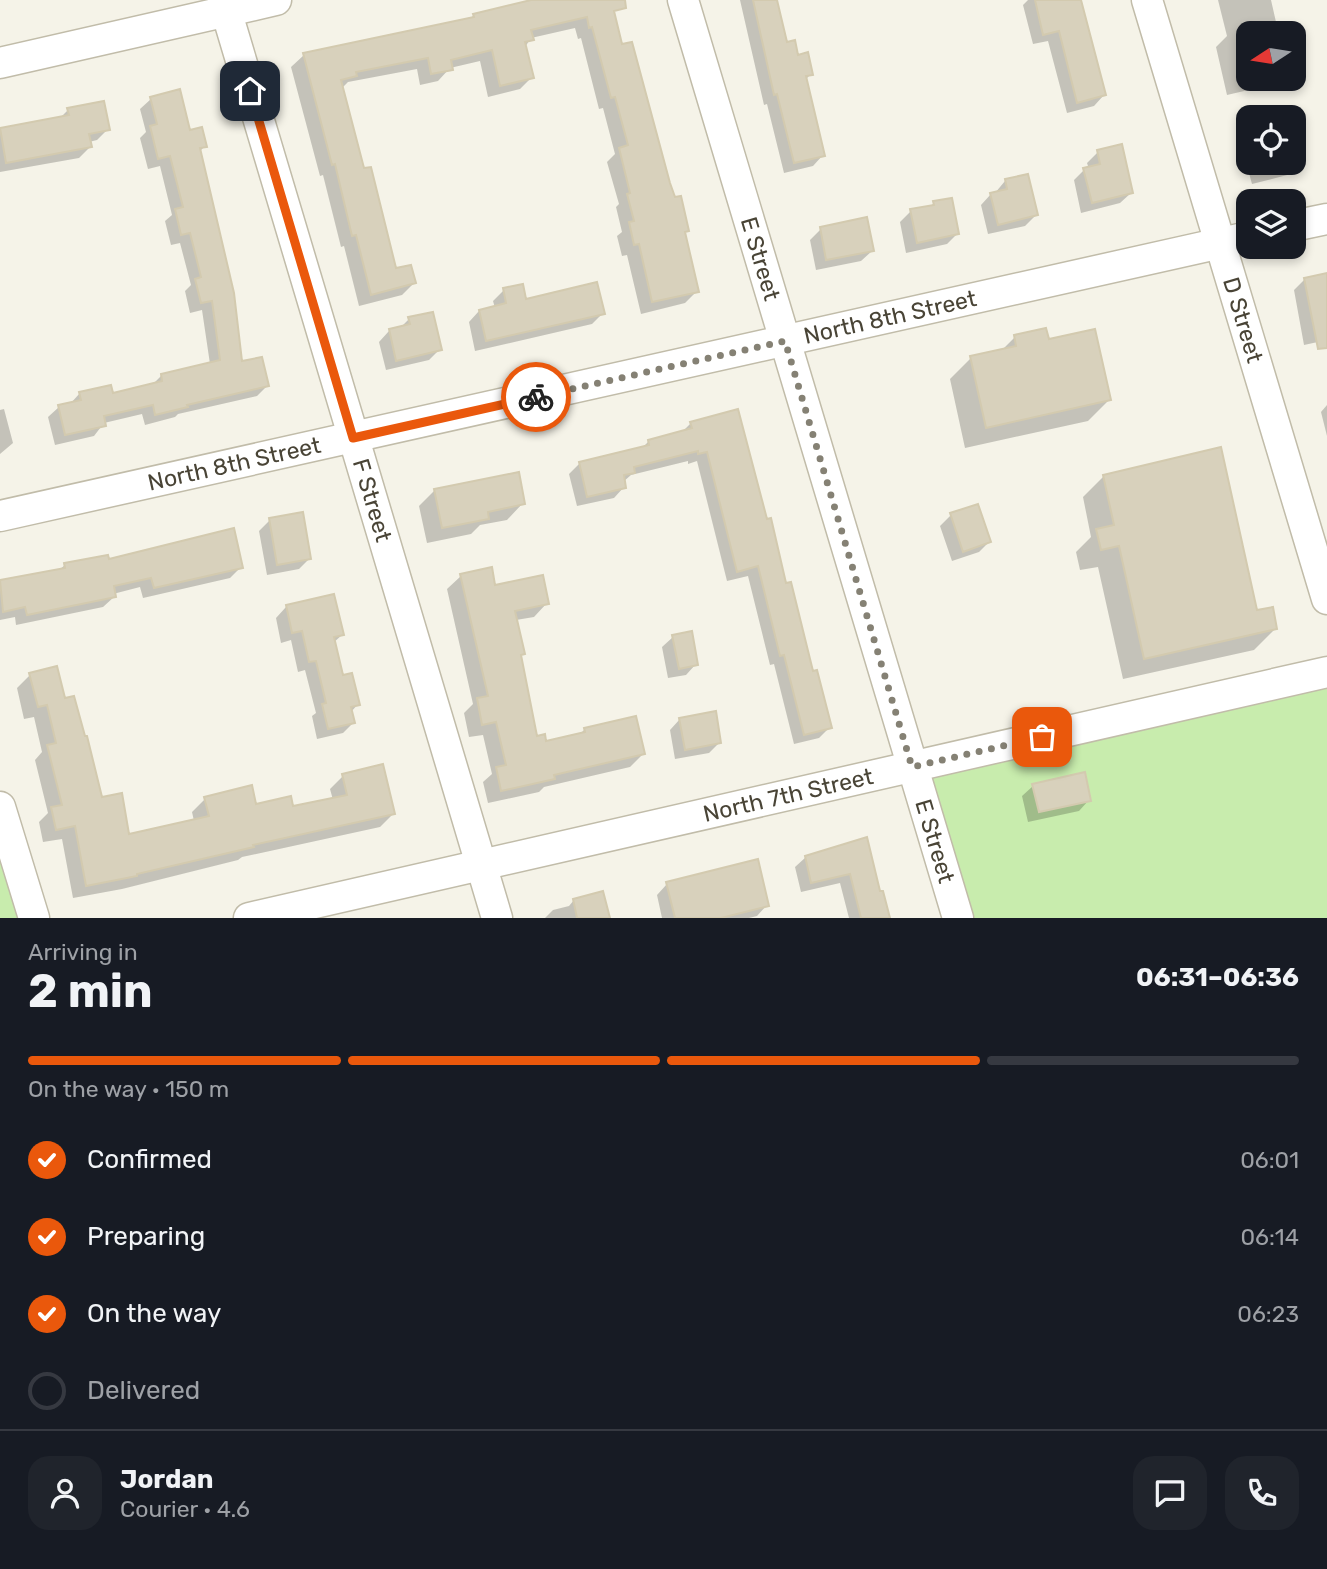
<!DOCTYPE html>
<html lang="en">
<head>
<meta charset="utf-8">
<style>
  body { margin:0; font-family:Rubik,sans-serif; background:#20242c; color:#f1f3f6; height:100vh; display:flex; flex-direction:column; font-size:26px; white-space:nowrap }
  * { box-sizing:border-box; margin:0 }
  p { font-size:23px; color:#9ea1a6 }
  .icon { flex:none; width:38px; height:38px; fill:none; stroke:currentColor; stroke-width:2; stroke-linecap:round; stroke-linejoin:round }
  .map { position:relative; height:918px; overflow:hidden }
  .panel { display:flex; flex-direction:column; background:#171b24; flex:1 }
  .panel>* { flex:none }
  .needle { width:46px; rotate:258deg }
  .controls { position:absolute; left:1236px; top:21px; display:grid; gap:14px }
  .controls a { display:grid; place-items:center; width:70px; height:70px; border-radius:14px; background:#171b24; box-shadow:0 4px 10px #0003; font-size:35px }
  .pin { position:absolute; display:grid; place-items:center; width:60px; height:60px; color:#fff; margin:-30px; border-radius:14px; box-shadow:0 4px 10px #0006 }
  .courier { position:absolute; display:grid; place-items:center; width:70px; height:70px; margin:-35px; border:5px solid #ea580c; border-radius:50%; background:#fff; color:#222; box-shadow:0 2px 9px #0007 }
  .head em { font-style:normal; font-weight:700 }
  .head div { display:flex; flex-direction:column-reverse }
  .head { display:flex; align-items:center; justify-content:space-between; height:119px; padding:0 28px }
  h1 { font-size:46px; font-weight:700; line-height:52px }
  .bar { display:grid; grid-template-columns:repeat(4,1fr); gap:10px 7px; align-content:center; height:84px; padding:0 28px }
  .bar i { height:9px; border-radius:5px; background:#363941 }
  .bar .active { background:#ea580c }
  .bar p { grid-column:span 4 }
  .line { display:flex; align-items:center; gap:18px; padding:0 28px; border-top:2px solid #363941 }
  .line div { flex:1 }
  .round { display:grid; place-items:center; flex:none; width:74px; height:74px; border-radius:21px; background:#20242c }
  ol { padding:0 28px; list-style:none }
  li { display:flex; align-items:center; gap:21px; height:77px }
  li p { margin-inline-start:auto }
  li .icon { padding:7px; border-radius:50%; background:#ea580c; color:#fff; stroke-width:4 }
  li:last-child { color:#9ea1a6 }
  li i { width:38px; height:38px; border:4px solid #363941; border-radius:50% }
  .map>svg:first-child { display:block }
</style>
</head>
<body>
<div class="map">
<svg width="1327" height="918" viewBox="0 0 1327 918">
  <rect width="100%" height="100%" fill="#f5f3e8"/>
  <path fill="#c8ecad" d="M 1327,672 L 1327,918 L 965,918 L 918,766 Z
    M 0,804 L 34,918 L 0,918 Z"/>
  <path fill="#0003" d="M 528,0 L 610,0 L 620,46 L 668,183 L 687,230 L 684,233 L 697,291 L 685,303 L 641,314 L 627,255 L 622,256 L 617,236 L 622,232 L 616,207 L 619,204 L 607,162 L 615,154 L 603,108 L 599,109 L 581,38 L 578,39 L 575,28 L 531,38 L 525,47 L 532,77 L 520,89 L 488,97 L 480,61 L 450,68 L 438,81 L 420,85 L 417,69 L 348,82 L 342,88 L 363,170 L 395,270 L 414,283 L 402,295 L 359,306 L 344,246 L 341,247 L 323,175 L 320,176 L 291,67 L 304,55 L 469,20 L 474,15 L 525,3 Z
    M 740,0 L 775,0 L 786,44 L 811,74 L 805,80 L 823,155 L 813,166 L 784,173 L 767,104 L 764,105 Z
    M 1028,0 L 1079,0 L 1104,95 L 1094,106 L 1067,113 L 1048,41 L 1033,44 L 1023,5 Z
    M 1218,0 L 1271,0 L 1276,22 L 1281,21 L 1284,33 L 1248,33 L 1248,79 L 1282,79 L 1278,83 L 1227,95 L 1216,47 L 1227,36 Z
    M 151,99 L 205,146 L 199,152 L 240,363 L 267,386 L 257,396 L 178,414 L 175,417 L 145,425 L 142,414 L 104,423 L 94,436 L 55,445 L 48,417 L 59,407 L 70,404 L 80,393 L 112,395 L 152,385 L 161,376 L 210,364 L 202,310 L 190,313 L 185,291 L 191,285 L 180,243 L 171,245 L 165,221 L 172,215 L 160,166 L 148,169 L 140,138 L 146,132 L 140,109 Z
    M 68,110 L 108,129 L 97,140 L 89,142 L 90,147 L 79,158 L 0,172 L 0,130 L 60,118 Z
    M 1293,122 L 1295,122 L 1305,162 L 1295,173 L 1252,184 L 1241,144 L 1248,137 L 1248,163 L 1293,163 Z
    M 1098,152 L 1131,193 L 1120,203 L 1081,213 L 1074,180 L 1084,170 L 1089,169 L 1087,163 Z
    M 1005,181 L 1036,215 L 1025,226 L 988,234 L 981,205 L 991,194 L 995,193 Z
    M 934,203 L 957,234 L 947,244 L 906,253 L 900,222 L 911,211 L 930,207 Z
    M 821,229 L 872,251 L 861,261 L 816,270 L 810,240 Z
    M 1327,275 L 1327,340 L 1304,345 L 1294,290 L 1304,280 Z
    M 504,290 L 525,301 L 603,313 L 592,324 L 475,351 L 469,322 L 479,311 L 495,308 L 493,301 Z
    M 409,319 L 440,349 L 429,360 L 386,370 L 379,342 L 389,331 L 399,329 Z
    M 1015,337 L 1047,341 L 1109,400 L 1088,421 L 965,448 L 950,379 L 971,358 L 1000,352 Z
    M 1327,405 L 1327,436 L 1321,412 Z
    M 4,409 L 13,443 L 0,454 L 0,410 Z
    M 691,423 L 785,585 L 830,727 L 819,738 L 794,744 L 774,664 L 770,665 L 748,576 L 727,581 L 697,461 L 688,464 L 688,461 L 631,475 L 623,482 L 624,487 L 614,498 L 577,506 L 569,474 L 580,463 L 642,448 L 649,441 L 681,433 Z
    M 1104,476 L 1275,629 L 1254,650 L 1123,679 L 1098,567 L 1080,570 L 1076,552 L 1091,537 L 1083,497 Z
    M 435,490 L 523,503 L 507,520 L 480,525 L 471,534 L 427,543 L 419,506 Z
    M 977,506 L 989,542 L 979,552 L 952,561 L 940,526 L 951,515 Z
    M 270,520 L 309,559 L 299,569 L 267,575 L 259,531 Z
    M 108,562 L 241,567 L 230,578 L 143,598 L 140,587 L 113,594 L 114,597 L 103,607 L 16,625 L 15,617 L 0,620 L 0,582 L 59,570 L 65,565 Z
    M 461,576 L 547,603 L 534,617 L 516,620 L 524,653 L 520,657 L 536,738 L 545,744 L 579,735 L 585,729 L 644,753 L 630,767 L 544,787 L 539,792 L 488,803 L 483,782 L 492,774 L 483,735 L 469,737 L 464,713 L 473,704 L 447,589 Z
    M 333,596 L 342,635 L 333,643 L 341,678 L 358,704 L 351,712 L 353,723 L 343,733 L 317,739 L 312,716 L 316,713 L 305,670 L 298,672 L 291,640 L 281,643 L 276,618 L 286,607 Z
    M 673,637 L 696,664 L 686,675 L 668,678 L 662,647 Z
    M 30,675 L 64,700 L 101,799 L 128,836 L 194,821 L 192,812 L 205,799 L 291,808 L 333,800 L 330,789 L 343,776 L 393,814 L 380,827 L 242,857 L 238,860 L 122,889 L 73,898 L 62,839 L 43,842 L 39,822 L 48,813 L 35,760 L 42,752 L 34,717 L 24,719 L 17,688 Z
    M 680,719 L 719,743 L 709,753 L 675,759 L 670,730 Z
    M 1033,786 L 1089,800 L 1079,811 L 1028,822 L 1022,796 Z
    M 866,840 L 887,918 L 849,918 L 840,883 L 801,892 L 795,867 L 806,857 Z
    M 667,884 L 767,905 L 757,916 L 749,918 L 662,918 L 657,895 Z
    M 574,900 L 608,918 L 545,918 L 553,910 L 569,906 Z"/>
  <path fill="#d8d1bc" stroke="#d3caaf" stroke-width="2" d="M 531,0 L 625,0 L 626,8 L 614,11 L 622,44 L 632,42 L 670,183 L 675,197 L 681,196 L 689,231 L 685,232 L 699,292 L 652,302 L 639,244 L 634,245 L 629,222 L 634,221 L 627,194 L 630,193 L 619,148 L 628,145 L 615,97 L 611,98 L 592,27 L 589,28 L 587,17 L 531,30 L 534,40 L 525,42 L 534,78 L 500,86 L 492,50 L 451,60 L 453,70 L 431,74 L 428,58 L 356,72 L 357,76 L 341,80 L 364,168 L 371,167 L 396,268 L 411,265 L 416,283 L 371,295 L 356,235 L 352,236 L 335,164 L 332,165 L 303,53 L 474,17 L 473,14 Z
    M 753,0 L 777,0 L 787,42 L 795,40 L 798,55 L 808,52 L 813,75 L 806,76 L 825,156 L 794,163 L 777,94 L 774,95 Z
    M 1035,0 L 1081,0 L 1106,95 L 1077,103 L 1059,31 L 1043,35 Z
    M 180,89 L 190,130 L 202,127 L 207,147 L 200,148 L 234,293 L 242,361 L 262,357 L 269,386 L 187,405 L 188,407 L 155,415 L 153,405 L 104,416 L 106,426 L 65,435 L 58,405 L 81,400 L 79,392 L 111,385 L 113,393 L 162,381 L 161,374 L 220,360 L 212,301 L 201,303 L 195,279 L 201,277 L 190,233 L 181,235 L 175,209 L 183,207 L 170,156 L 158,159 L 150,126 L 157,124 L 150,97 Z
    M 104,101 L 110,130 L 89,134 L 92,147 L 6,163 L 0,128 L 69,115 L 67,108 Z
    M 1122,144 L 1133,193 L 1092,203 L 1083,168 L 1100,164 L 1097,150 Z
    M 1028,174 L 1038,215 L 998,225 L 990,193 L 1007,189 L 1005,179 Z
    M 952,198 L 959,234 L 917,243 L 910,209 L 934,205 L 933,201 Z
    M 867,217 L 874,251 L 826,260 L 820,227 Z
    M 1327,273 L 1327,348 L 1318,349 L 1304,278 Z
    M 597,282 L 605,314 L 486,341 L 479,310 L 506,303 L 503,288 L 523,284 L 526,299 Z
    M 433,312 L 442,350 L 396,361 L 389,329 L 410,324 L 408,317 Z
    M 1046,328 L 1049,339 L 1095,329 L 1111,400 L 986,428 L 970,356 L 1016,346 L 1014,335 Z
    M 738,409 L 767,519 L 771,518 L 786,583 L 791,582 L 813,671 L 817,670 L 832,728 L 804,735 L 784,655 L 780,656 L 758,566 L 737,572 L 707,452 L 698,454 L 698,451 L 634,467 L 635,473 L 624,475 L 626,488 L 587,497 L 579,462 L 649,445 L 648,440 L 692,428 L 690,422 Z
    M 1221,447 L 1257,610 L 1273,607 L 1277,629 L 1144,659 L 1119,546 L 1101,550 L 1096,529 L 1114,525 L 1103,475 Z
    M 519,472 L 525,504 L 488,512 L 489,519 L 442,528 L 434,489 Z
    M 978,504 L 991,542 L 963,552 L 950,513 Z
    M 303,512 L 311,559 L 277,565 L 269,518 Z
    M 234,528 L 243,568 L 154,588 L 151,578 L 114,586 L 116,597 L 27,615 L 25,607 L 3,612 L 0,580 L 65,568 L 64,563 L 108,555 L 109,559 Z
    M 492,567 L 495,585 L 543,575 L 549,604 L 515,611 L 525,654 L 521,655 L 537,736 L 545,734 L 546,741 L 585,732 L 584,728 L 636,716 L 645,754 L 554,775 L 555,779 L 501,791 L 496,767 L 506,765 L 496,722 L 482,725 L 477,698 L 488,696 L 460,574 Z
    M 334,594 L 344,635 L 334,637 L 343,675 L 352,673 L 360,705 L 351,707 L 355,723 L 328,729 L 322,704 L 326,703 L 316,661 L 309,662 L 302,631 L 292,633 L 286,605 Z
    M 692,631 L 698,665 L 679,669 L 672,635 Z
    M 57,666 L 65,698 L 74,696 L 85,736 L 87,736 L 102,797 L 122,793 L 129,834 L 209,816 L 204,797 L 252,785 L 256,804 L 291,796 L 293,806 L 347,795 L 342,774 L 383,764 L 395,814 L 253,845 L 254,847 L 137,874 L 137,876 L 86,886 L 75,826 L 56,830 L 51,807 L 62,805 L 47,745 L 56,743 L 47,705 L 38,707 L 29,673 Z
    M 716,711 L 721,743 L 685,750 L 679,718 Z
    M 1085,772 L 1091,801 L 1039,812 L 1032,784 Z
    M 867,837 L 880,891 L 883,891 L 890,918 L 861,918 L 850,874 L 811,883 L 805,856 Z
    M 758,859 L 769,906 L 721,918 L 675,918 L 666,882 Z
    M 603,891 L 610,918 L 577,918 L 573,899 Z"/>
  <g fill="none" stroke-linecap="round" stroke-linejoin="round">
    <g stroke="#c1bca9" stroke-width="33">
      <g id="minor">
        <path id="s1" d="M 223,0 L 497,918"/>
        <path id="s2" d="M 683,0 L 958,918"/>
        <path id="s3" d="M 1147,0 L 1327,599"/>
        <path d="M 0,63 L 276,0"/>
        <path d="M 1293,226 L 1327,219"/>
        <path id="s4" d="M 0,516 L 1248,237"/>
        <path d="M 0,807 L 34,918"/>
        <path id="s5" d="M 249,918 L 1327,672"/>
      </g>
    </g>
    <use href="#minor" stroke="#fff" stroke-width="30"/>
  </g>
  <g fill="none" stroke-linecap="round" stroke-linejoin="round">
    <path stroke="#858174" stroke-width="7" stroke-dasharray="0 12.6" d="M 536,397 L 785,341 L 912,767 L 1042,737"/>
    <path stroke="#ea580c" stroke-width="9" d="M 250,91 L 353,438 L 536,397"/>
  </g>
  <g text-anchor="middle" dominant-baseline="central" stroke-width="5" stroke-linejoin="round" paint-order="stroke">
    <g font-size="23" fill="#494436" stroke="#fff">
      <text stroke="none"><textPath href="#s2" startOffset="270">E Street</textPath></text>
      <text stroke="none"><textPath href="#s4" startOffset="912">North 8th Street</textPath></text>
      <text stroke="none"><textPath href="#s3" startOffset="334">D Street</textPath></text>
      <text stroke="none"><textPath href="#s4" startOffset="240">North 8th Street</textPath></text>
      <text stroke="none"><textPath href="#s1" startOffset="522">F Street</textPath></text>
      <text stroke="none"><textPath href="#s5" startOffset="553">North 7th Street</textPath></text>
      <text stroke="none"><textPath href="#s2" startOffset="878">E Street</textPath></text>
    </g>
  </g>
</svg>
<div class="controls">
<a><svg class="needle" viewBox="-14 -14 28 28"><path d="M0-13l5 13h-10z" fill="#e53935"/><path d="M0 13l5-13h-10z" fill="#9ea1a6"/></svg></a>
<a><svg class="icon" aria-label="locate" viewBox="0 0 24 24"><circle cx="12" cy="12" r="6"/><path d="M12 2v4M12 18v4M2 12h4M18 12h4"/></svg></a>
<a><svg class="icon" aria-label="layers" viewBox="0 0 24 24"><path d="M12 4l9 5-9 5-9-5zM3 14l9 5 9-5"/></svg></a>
</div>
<div class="pin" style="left:1042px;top:737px;background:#ea580c"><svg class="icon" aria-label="bag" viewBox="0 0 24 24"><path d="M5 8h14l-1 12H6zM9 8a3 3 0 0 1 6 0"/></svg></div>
<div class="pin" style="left:250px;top:91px;background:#1f2937"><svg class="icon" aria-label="home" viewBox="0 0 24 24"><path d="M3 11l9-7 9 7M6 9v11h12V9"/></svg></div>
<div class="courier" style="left:536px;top:397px"><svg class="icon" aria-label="bike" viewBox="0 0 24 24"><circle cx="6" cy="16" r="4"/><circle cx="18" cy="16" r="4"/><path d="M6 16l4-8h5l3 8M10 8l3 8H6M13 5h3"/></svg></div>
</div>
<section class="panel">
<div class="head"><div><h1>2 min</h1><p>Arriving in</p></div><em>06:31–06:36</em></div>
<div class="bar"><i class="active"></i><i class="active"></i><i class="active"></i><i></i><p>On the way · 150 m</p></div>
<ol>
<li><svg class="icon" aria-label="check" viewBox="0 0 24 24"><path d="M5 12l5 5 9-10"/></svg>Confirmed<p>06:01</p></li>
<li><svg class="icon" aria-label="check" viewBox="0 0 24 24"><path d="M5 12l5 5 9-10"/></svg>Preparing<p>06:14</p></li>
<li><svg class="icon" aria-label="check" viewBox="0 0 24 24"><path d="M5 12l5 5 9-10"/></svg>On the way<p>06:23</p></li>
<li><i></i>Delivered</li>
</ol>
<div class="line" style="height:126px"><a class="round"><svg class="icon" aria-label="person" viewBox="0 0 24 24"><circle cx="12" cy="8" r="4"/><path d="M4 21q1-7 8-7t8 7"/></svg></a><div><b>Jordan</b><p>Courier · 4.6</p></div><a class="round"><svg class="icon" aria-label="chat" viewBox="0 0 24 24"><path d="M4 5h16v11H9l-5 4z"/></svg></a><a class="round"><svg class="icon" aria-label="phone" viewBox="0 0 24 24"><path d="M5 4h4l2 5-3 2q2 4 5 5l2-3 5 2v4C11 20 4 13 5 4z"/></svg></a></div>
</section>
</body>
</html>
